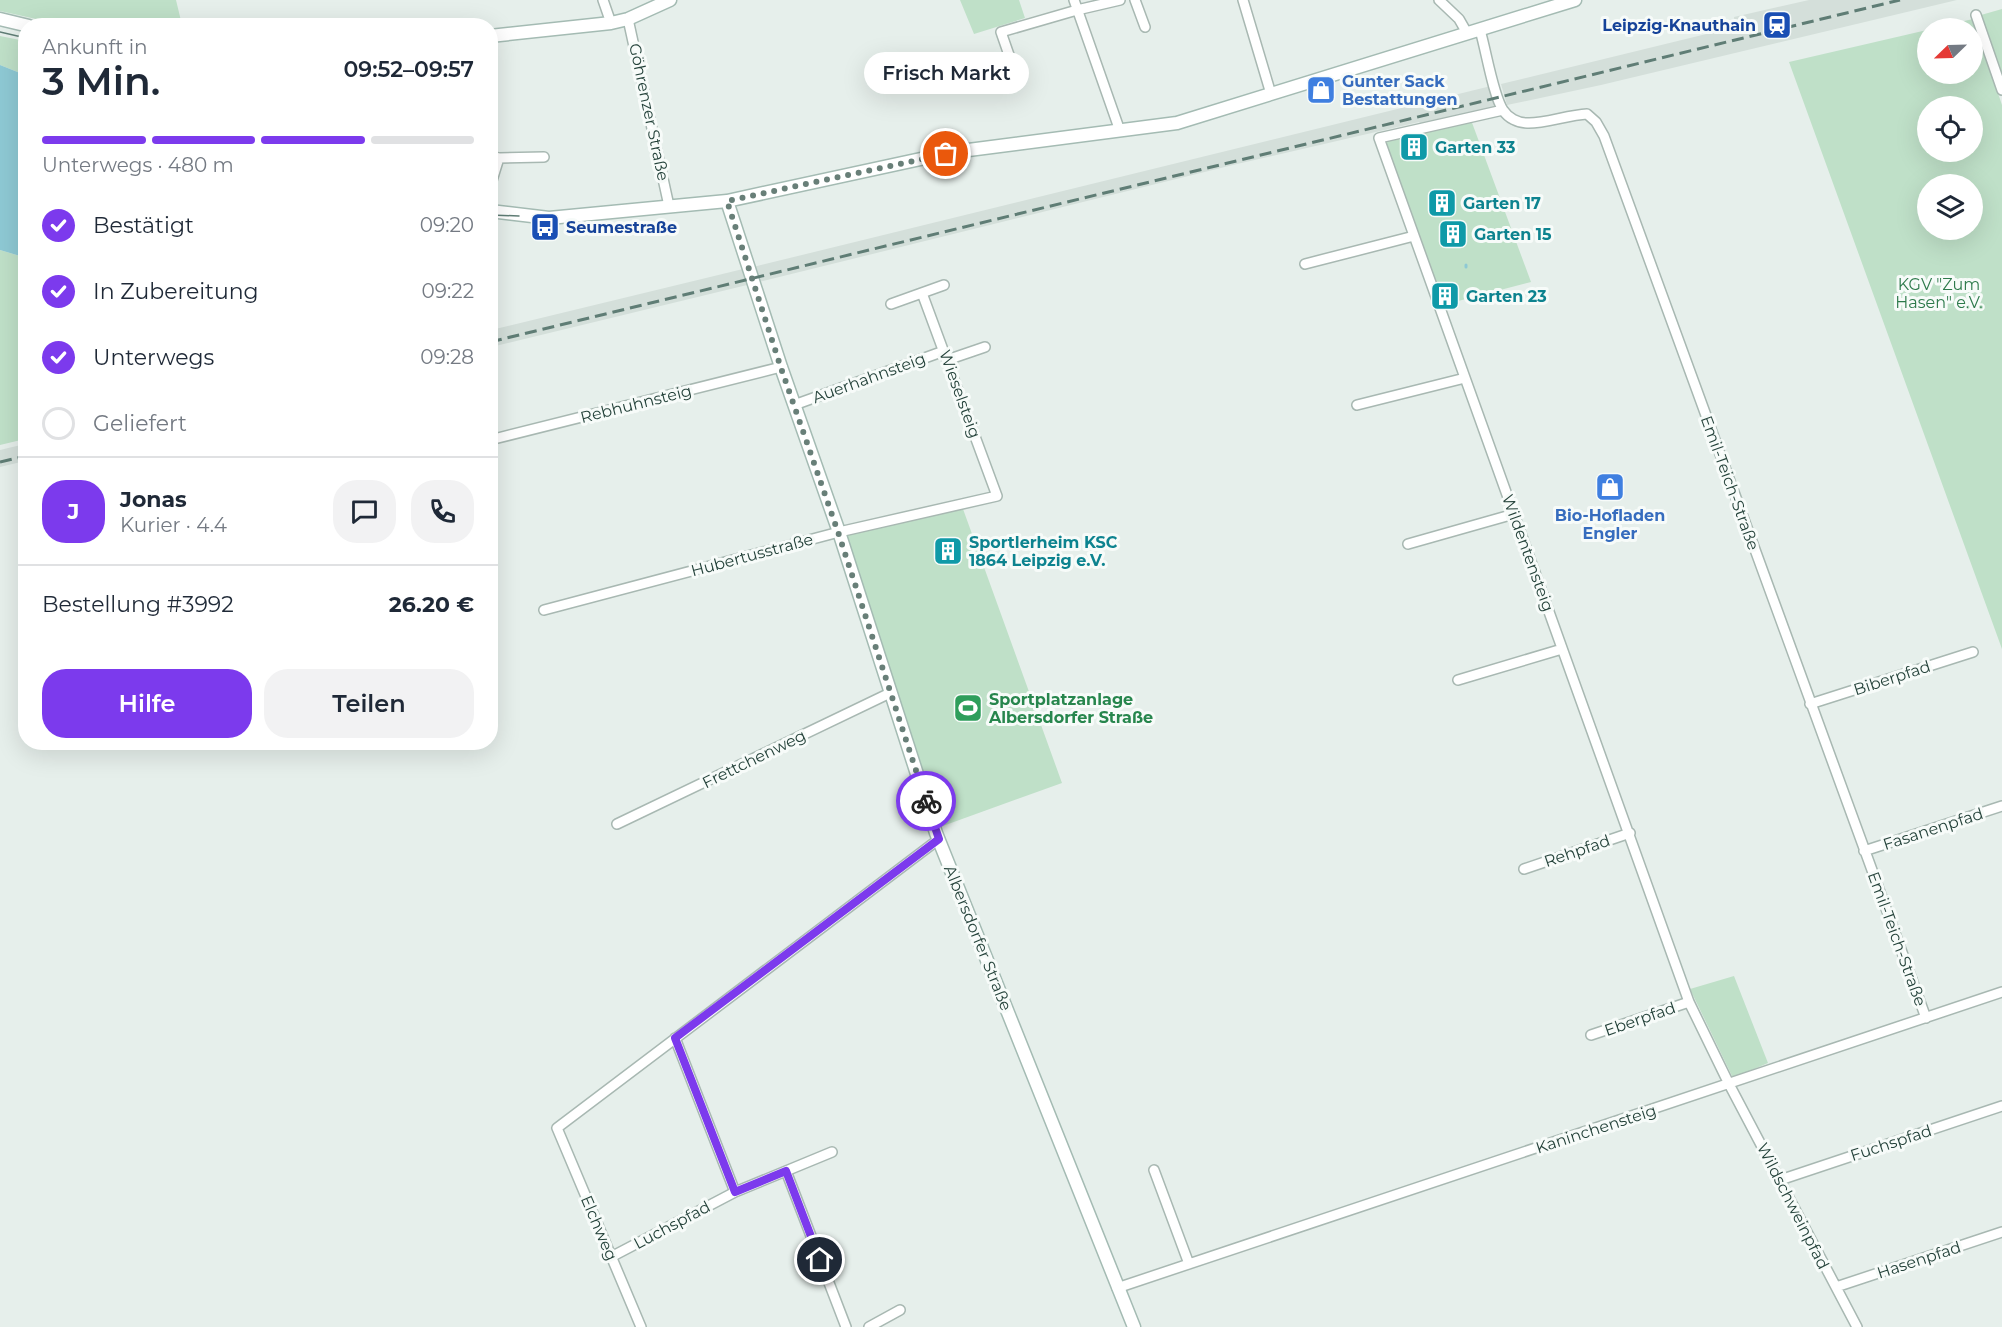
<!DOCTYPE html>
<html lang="de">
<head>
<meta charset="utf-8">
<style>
  body { margin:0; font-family:Montserrat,sans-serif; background:#f2f2f3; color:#1f2937; height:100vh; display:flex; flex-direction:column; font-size:22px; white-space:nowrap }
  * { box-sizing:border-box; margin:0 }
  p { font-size:20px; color:#747a83 }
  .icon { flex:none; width:33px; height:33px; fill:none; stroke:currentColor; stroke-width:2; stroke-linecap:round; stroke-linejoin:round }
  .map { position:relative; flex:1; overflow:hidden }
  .sheet { position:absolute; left:18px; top:18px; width:480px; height:732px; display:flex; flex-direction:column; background:#fff; border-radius:24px; box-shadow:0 6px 24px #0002 }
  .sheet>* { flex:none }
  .needle { width:39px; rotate:247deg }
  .controls { position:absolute; left:1917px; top:18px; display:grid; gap:12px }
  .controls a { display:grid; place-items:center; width:66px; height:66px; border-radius:50%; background:#fff; box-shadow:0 6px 24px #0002; font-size:30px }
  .pin { position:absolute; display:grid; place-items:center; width:51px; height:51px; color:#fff; margin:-26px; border:3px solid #fff; border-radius:50%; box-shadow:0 2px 6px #0007 }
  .courier { position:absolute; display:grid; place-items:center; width:60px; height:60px; margin:-30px; border:4px solid #7c3aed; border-radius:50%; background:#fff; color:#222; box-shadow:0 2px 8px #0007 }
  .bubble { position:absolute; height:42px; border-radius:21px; background:#fff; box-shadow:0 6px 24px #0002; font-size:20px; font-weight:600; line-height:42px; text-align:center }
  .overview em { font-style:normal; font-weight:600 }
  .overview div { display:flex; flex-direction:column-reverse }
  .overview { display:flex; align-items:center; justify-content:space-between; height:102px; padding:0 24px }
  h1 { font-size:39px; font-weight:600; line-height:45px }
  .bar { display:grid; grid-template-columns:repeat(4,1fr); gap:9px 6px; align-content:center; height:72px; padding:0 24px }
  .bar i { height:8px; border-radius:4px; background:#e0e1e3 }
  .bar .active { background:#7c3aed }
  .bar p { grid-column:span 4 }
  .line { display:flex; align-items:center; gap:15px; padding:0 24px; border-top:2px solid #e0e1e3 }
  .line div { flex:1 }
  .round { display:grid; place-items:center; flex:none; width:63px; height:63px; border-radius:24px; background:#f2f2f3 }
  ol { padding:0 24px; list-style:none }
  li { display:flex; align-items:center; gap:18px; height:66px }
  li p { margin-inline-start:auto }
  li .icon { padding:6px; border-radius:50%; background:#7c3aed; color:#fff; stroke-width:4 }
  li:last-child { color:#747a83 }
  li i { width:33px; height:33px; border:3px solid #e0e1e3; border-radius:50% }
  .primary-button { display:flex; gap:12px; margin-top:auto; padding:12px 24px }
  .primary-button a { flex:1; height:69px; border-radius:24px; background:#7c3aed; color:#fff; font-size:24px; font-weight:600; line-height:69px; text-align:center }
  .primary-button a+a { background:#f2f2f3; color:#1f2937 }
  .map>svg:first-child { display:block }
</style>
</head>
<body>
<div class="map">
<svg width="2002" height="1327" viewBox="0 0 2002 1327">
  <rect width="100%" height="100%" fill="#e6efeb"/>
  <path fill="#d4dfda" d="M 1809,0 L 1957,0 L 1601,85 L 1507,105 L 1501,84 L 1735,27 L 1734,17 Z
    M 1491,86 L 1496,107 L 1423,125 L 1419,122 L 1237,164 L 759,282 L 753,267 Z
    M 743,269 L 747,285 L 491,347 L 491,330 Z
    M 25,444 L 25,461 L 0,467 L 0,450 Z"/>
  <path fill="#bfe0c8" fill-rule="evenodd" d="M 0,0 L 176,0 L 182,25 L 63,25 L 0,11 Z
    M 960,0 L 1019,0 L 1025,18 L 974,34 Z
    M 2002,9 L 2002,77 L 1981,15 Z
    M 1973,19 L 2002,105 L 2002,649 L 1789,62 L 1927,30 L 1928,74 L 1972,74 L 1972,28 L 1933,28 ZM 1928,106 L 1972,106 L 1972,152 L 1928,152 ZM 1928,184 L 1972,184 L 1972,230 L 1928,230 Z
    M 0,36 L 25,41 L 25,75 L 0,65 Z
    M 1471,120 L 1531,282 L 1443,305 L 1383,142 Z
    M 0,250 L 20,256 L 26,255 L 25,439 L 0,445 Z
    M 963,509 L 1062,783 L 940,827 L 845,536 Z
    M 1734,976 L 1768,1063 L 1733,1078 L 1690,989 Z"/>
  <path fill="#8ec9d4" d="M 0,65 L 25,75 L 26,255 L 20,256 L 0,250 Z"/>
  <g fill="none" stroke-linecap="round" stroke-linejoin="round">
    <path stroke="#8ec9d4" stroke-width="3" d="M 1466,265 L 1466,267"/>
    <g stroke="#a8b8b2" stroke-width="12">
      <path id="street" d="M 603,0 L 611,23
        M 1074,0 L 1120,131
        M 1135,0 L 1145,27
        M 1243,0 L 1271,94
        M 1439,0 L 1459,19 L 1467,33
        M 1976,15 L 2002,90
        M 628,19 L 669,206
        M 1480,30 C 1486,50 1493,95 1503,110 C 1508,118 1518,123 1527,123 C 1543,124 1568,115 1587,114 L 1596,122 L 1604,136 L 1926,1018
        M 1009,55 L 1001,32 L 1077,10 L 1120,0
        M 1503,110 L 1379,138 L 1689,1002 L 1729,1084 L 1857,1327
        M 490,156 L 499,158 L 544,157
        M 490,187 L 499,158
        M 1305,264 L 1414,236
        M 891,304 L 944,285
        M 947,360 L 985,347
        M 794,405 L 944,351
        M 1357,405 L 1465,378
        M 490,440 L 781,367
        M 1408,544 L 1514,514
        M 544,610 L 839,532 L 997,496 L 922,293
        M 1458,680 L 1562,649
        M 1810,704 L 1973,652
        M 617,824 L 890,693
        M 1864,851 L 2002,806
        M 1524,869 L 1630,833
        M 1591,1035 L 1689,1002
        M 675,1038 L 735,1192
        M 1154,1170 L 1189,1264
        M 786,1171 L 846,1327
        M 1780,1180 L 2002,1106
        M 611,1257 L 735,1192 L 832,1152
        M 1836,1287 L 2002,1232
        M 1117,1288 L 2002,992
        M 641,1327 L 557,1128 L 939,839
        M 869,1327 L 900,1310"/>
    </g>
    <g stroke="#a4bbb3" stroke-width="15">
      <path id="secondary" d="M 0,19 L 29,26
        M 490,36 L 611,23 L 628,19 L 670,0
        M 727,201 L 781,367 L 839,532 L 936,833 L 1134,1327
        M 490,211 L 549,218 L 727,201 L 953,152 L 1177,123 L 1575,0"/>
    </g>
    <use href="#street" stroke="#fff" stroke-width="9"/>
    <use href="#secondary" stroke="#fff" stroke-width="12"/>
    <path stroke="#5f7d75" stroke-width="1.5" d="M 0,32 L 26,38
      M 490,215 L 519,216"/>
    <path stroke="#5f7d75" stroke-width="3" stroke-dasharray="12 6" stroke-linecap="butt" d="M 490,342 L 1900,0
      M 0,462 L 26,456"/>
  </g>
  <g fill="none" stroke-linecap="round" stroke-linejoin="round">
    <path stroke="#687f78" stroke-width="6" stroke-dasharray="0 10.8" d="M 926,801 L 838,532 L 781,368 L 727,201 L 946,154"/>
    <path stroke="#7c3aed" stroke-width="8" d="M 820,1260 L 786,1171 L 735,1192 L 675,1038 L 939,839 L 926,801"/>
  </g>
  <defs>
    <g id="station-square" transform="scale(1.5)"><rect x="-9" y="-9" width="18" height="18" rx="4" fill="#1a4fb4" stroke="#f7fbf9"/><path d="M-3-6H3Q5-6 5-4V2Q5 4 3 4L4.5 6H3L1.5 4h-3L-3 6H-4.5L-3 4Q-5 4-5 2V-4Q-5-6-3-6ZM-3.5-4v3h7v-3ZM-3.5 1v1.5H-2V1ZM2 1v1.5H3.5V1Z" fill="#fff"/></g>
    <g id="shop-square" transform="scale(1.5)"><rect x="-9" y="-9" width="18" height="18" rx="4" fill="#3f7fe0" stroke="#f7fbf9"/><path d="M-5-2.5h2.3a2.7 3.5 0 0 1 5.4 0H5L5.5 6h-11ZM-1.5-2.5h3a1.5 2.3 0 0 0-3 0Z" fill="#fff"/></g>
    <g id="building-square" transform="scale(1.5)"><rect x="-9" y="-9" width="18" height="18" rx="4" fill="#0f9aa8" stroke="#f7fbf9"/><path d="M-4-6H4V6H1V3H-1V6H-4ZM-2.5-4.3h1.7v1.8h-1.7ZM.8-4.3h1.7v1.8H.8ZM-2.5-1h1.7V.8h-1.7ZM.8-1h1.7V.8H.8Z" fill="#fff"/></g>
    <g id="bus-square" transform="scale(1.5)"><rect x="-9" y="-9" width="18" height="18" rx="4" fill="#1a4fb4" stroke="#f7fbf9"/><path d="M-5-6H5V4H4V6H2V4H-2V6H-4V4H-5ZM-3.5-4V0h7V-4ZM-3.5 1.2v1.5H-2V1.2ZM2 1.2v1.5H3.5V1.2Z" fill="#fff"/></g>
    <g id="stadium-square" transform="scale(1.5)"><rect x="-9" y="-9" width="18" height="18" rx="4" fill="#2e9e5b" stroke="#f7fbf9"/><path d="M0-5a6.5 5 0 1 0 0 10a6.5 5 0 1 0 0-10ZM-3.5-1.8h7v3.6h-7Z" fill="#fff"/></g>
  </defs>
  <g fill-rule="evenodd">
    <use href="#station-square" x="1777" y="25"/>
    <use href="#shop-square" x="1321" y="90"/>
    <use href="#building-square" x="1414" y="147"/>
    <use href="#building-square" x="1442" y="203"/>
    <use href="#bus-square" x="545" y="227"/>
    <use href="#building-square" x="1453" y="234"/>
    <use href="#building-square" x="1445" y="296"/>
    <use href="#shop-square" x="1610" y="487"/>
    <use href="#building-square" x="948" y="551"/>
    <use href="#stadium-square" x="968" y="708"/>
  </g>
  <g text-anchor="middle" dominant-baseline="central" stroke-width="6" stroke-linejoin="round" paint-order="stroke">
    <g font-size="16" font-weight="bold" fill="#164399" stroke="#f7fbf9" text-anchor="end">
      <text x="1756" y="25">Leipzig-Knauthain</text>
      <text x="566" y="227" text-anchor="start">Seumestraße</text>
    </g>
    <g font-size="16" font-weight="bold" fill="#366cbe" stroke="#f7fbf9" text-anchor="start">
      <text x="1342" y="81">Gunter Sack<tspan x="1342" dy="18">Bestattungen</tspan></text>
      <text x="1610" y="515" text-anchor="middle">Bio-Hofladen<tspan x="1610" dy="18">Engler</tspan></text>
    </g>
    <g font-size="16" fill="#24423a" stroke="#f7fbf9">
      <text transform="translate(649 112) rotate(78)">Göhrenzer Straße</text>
      <text transform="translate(869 378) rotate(-20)">Auerhahnsteig</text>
      <text transform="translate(960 394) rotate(70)">Wieselsteig</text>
      <text transform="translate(636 404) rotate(-14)">Rebhuhnsteig</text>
      <text transform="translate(1730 483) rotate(70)">Emil-Teich-Straße</text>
      <text transform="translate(1528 553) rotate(70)">Wildentensteig</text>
      <text transform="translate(752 555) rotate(-15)">Hubertusstraße</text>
      <text transform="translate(1892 678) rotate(-18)">Biberpfad</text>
      <text transform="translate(754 759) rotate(-26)">Frettchenweg</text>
      <text transform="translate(1933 829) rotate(-18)">Fasanenpfad</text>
      <text transform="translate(1577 851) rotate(-19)">Rehpfad</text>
      <text transform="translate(978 938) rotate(68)">Albersdorfer Straße</text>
      <text transform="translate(1897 939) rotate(70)">Emil-Teich-Straße</text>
      <text transform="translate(1640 1019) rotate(-19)">Eberpfad</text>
      <text transform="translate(1596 1129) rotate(-18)">Kaninchensteig</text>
      <text transform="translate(1891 1143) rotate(-18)">Fuchspfad</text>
      <text transform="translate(1793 1206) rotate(63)">Wildschweinpfad</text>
      <text transform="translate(672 1225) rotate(-28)">Luchspfad</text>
      <text transform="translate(599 1228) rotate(67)">Elchweg</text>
      <text transform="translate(1919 1260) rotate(-18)">Hasenpfad</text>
    </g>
    <g font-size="16" font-weight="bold" fill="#0d838f" stroke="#f7fbf9" text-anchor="start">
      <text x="1435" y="147">Garten 33</text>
      <text x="1463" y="203">Garten 17</text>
      <text x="1474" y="234">Garten 15</text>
      <text x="1466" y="296">Garten 23</text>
      <text x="969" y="542">Sportlerheim KSC<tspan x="969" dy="18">1864 Leipzig e.V.</tspan></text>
    </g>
    <g font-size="16" fill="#2d7a4b" stroke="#f7fbf9">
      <text x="1939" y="284">KGV "Zum<tspan x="1939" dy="18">Hasen" e.V.</tspan></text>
    </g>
    <g font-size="16" font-weight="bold" fill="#27864d" stroke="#f7fbf9" text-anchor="start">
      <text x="989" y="699">Sportplatzanlage<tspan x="989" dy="18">Albersdorfer Straße</tspan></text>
    </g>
  </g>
</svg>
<div class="controls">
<a><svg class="needle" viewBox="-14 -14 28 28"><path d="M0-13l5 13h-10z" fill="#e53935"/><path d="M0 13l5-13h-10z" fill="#747a83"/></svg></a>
<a><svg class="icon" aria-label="locate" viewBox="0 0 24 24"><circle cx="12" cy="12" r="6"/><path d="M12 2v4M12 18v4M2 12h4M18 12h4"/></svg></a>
<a><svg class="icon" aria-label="layers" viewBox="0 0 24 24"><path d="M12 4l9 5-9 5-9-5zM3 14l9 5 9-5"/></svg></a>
</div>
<div class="pin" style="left:946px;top:154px;background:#ea580c"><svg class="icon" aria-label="bag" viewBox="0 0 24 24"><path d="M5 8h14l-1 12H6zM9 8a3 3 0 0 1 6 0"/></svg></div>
<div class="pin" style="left:820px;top:1260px;background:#1f2937"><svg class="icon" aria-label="home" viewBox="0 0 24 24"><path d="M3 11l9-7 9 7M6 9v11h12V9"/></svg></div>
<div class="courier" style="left:926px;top:801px"><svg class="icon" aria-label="bike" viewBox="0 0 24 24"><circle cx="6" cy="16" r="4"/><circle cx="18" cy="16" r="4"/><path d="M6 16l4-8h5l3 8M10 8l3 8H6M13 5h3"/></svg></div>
<div class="bubble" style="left:864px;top:52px;width:165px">Frisch Markt</div>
<section class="sheet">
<div class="overview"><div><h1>3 Min.</h1><p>Ankunft in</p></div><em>09:52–09:57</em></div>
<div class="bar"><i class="active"></i><i class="active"></i><i class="active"></i><i></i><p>Unterwegs · 480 m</p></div>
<ol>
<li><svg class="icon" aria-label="check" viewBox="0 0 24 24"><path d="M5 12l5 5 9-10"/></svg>Bestätigt<p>09:20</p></li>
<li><svg class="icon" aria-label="check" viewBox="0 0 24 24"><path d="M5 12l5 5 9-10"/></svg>In Zubereitung<p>09:22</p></li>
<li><svg class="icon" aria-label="check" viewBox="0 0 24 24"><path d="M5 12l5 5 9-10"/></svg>Unterwegs<p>09:28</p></li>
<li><i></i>Geliefert</li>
</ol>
<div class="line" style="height:108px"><b class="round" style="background:#7c3aed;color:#fff">J</b><div><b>Jonas</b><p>Kurier · 4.4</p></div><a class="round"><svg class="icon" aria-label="chat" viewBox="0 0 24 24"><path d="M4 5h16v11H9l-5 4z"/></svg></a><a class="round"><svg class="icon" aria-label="phone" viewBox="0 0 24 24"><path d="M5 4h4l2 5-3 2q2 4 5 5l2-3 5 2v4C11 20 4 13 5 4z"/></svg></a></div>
<div class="line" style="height:78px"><div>Bestellung #3992</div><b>26.20 €</b></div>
<div class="primary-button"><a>Hilfe</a><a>Teilen</a></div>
</section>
</div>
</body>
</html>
